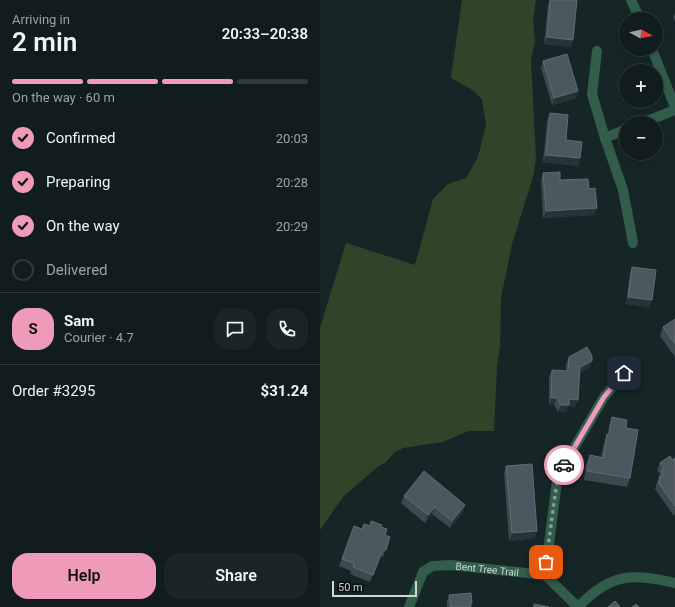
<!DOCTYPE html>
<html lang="en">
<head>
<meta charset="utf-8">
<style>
  body { margin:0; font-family:Roboto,sans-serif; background:#192526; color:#f1f3f6; height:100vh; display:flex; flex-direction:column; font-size:15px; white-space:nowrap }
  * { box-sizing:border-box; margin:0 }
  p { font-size:13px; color:#9ca1a4 }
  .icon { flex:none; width:22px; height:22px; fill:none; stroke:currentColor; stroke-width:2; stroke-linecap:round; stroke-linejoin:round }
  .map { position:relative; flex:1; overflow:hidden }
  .sheet { display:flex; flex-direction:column; background:#101c1d; width:320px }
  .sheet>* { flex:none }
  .needle { width:26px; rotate:98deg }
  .controls { position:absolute; left:299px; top:12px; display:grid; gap:8px }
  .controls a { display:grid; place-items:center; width:44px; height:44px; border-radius:50%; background:#101c1d; box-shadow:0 2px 10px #0003,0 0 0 1px #303a3b; font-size:20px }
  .scale { position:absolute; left:12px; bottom:10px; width:85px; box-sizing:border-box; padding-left:4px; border:2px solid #cdd7d7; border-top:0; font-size:11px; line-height:14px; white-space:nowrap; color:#cdd7d7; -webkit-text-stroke:3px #070d0e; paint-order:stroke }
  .pin { position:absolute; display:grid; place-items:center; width:34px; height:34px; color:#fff; margin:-17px; border-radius:8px; box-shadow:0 2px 6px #0006 }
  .courier { position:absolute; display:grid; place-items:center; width:40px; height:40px; margin:-20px; border:3px solid #ef9ab8; border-radius:50%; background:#fff; color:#222; box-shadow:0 1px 5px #0007 }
  .headline em { font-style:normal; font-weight:600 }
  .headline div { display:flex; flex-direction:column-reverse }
  .headline { display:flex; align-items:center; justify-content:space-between; height:68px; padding:0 12px }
  h1 { font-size:26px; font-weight:600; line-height:30px }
  .bar { display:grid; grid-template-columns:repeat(4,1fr); gap:6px 4px; align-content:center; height:48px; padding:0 12px }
  .bar i { height:5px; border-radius:3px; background:#303a3b }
  .bar .selected { background:#ef9ab8 }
  .bar p { grid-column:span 4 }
  .line { display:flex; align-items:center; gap:10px; padding:0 12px; border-top:1px solid #303a3b }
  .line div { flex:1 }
  .round { display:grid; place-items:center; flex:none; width:42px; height:42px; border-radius:16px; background:#192526 }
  ol { padding:0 12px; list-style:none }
  li { display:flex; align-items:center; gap:12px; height:44px }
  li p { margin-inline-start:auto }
  li .icon { padding:4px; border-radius:50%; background:#ef9ab8; color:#111; stroke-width:4 }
  li:last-child { color:#9ca1a4 }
  li i { width:22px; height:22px; border:2px solid #303a3b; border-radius:50% }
  .cta { display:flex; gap:8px; margin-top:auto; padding:8px 12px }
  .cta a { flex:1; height:46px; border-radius:16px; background:#ef9ab8; color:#111; font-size:16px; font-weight:600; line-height:46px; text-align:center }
  .cta a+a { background:#192526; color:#f1f3f6 }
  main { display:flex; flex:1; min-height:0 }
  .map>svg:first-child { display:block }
</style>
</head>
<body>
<main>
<section class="sheet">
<div class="headline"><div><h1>2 min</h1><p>Arriving in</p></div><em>20:33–20:38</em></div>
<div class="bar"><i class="selected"></i><i class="selected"></i><i class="selected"></i><i></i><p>On the way · 60 m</p></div>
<ol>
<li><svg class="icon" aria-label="check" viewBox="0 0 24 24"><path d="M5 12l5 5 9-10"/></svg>Confirmed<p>20:03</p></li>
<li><svg class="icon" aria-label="check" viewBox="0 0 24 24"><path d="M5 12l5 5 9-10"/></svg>Preparing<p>20:28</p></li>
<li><svg class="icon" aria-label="check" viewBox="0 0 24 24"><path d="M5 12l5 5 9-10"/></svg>On the way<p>20:29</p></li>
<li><i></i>Delivered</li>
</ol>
<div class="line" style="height:72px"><b class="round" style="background:#ef9ab8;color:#111">S</b><div><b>Sam</b><p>Courier · 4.7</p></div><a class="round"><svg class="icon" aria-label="chat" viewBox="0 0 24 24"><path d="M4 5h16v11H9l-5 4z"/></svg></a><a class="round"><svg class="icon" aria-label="phone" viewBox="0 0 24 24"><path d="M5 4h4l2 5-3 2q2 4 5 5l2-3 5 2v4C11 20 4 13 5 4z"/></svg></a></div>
<div class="line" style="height:52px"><div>Order #3295</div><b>$31.24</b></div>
<div class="cta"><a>Help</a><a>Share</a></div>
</section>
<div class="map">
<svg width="355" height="607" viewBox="0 0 355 607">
  <rect width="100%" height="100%" fill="#162627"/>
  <path fill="#314429" d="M 142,0 L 216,0 L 213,22 L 215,41 L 211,60 L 216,158 L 213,177 L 192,244 L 181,298 L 180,346 L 177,366 L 174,431 L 148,431 L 123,442 L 83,448 L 75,452 L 66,462 L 56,468 L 23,497 L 0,530 L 0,328 L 26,243 L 95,265 L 113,199 L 128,184 L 146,178 L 158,157 L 166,125 L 162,99 L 151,89 L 131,78 Z"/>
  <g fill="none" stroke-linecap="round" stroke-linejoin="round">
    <g stroke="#325d4d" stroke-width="10">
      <path d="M 311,0 L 320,19"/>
      <path d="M 332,49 L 355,107"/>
      <path d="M 277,51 L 272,94 L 285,138 L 306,129"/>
      <path d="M 322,123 L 355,110"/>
      <path d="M 285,138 L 303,190 L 313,243"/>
      <path d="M 225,575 L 237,481 L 241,470 L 284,397 L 312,364"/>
      <path id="s1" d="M 89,607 L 103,572 L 112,566 L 131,565 L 225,575 L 258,607"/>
      <path d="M 258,607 C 291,573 311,573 355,583"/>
    </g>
  </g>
  <path fill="#3c4950" d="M 230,0 L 253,0 L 251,47 L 224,44 L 228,5 Z
    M 355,13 L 355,21 L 353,17 Z
    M 223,61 L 256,98 L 232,105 L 221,68 Z
    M 230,113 L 246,140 L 258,166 L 223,162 L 227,120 Z
    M 223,173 L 240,180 L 269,189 L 274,215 L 223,218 L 221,180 Z
    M 312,267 L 332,300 L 329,307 L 306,304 L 310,274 Z
    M 355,319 L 355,357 L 340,336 L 343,327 Z
    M 249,357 L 269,368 L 259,373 L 255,407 L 248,406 L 246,412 L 238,412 L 234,405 L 229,405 L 229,377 L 232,370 L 246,371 L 246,364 Z
    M 292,417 L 306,428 L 310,478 L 307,487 L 264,480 L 266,464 L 270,455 L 281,457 L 284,443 L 287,434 L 288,434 L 289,426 Z
    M 355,458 L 355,515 L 354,516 L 335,489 L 340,474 L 337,470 L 340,463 L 352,460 Z
    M 186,466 L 215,538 L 189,541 L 184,473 Z
    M 84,496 L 145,505 L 143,512 L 130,528 L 112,514 L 105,523 L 81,503 Z
    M 34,526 L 42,529 L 61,527 L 65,535 L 70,537 L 63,557 L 61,556 L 50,582 L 30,574 L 31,571 L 19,566 Z
    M 129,595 L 152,603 L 151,607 L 127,607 L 127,602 Z"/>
  <path fill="#26343a" d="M 227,37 L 253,40 L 251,47 L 224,44 Z
    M 258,91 L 256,98 L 232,105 L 234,98 Z
    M 226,155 L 260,158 L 258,166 L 223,162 Z
    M 277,208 L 274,215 L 223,218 L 226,211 Z
    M 308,297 L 332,300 L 329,307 L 306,304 Z
    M 272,361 L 269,368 L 257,374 L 260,367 Z
    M 231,398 L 237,398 L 234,405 L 229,405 Z
    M 249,399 L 258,400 L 255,407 L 248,406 L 246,412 L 238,412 L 241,405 Z
    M 145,505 L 143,512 L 130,528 L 132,521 Z
    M 115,507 L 112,514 L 105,523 L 108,515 Z
    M 217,531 L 215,538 L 189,541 L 192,533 Z"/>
  <path fill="#4c585f" stroke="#606c72" d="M 230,0 L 257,0 L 253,40 L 227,37 Z
    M 247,54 L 258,91 L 234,98 L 223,61 Z
    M 230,113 L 248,115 L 246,140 L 262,142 L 260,158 L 226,155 Z
    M 240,172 L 240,180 L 268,179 L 269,189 L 275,188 L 277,208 L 226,211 L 223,173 Z
    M 312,267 L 336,270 L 332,300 L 308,297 Z
    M 355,319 L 355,344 L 343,327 Z
    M 267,347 L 272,356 L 272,361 L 260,367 L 258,400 L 249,399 L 249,405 L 241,405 L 237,398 L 231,398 L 232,370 L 248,371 L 249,357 Z
    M 292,417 L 307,420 L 306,428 L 318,430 L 310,478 L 267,471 L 270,455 L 283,458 L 287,434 L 289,435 Z
    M 350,456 L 352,460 L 355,458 L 355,506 L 338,482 L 340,480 L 339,477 L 343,475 L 341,471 L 344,469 L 340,463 Z
    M 212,464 L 217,531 L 192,533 L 186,466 Z
    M 104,471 L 145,505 L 132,521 L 115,507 L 108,515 L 84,496 Z
    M 51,521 L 62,525 L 61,527 L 67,529 L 65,535 L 70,537 L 66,550 L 63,549 L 53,575 L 33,567 L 34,563 L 22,559 L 34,526 L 42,529 L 44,524 L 50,526 Z
    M 151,593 L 152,603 L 150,603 L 151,607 L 131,607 L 129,595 Z
    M 295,601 L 300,607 L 288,607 Z
    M 214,604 L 229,607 L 214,607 Z
    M 316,604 L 319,607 L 312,607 Z"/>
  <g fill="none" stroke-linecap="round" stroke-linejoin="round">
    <path stroke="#8d9999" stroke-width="4" stroke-dasharray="0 7.2" d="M 226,562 L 237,481 L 244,465"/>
    <path stroke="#ef9ab8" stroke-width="5" d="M 244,465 L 284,397 L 304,373"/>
  </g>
  <g text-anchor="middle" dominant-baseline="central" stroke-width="4" stroke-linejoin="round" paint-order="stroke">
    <g font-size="10" fill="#cdd7d7" stroke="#070d0e">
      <text stroke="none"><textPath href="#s1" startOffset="104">Bent Tree Trail</textPath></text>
    </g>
  </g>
</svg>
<div class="controls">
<a><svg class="needle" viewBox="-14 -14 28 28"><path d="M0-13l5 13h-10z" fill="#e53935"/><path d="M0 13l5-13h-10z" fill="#9ca1a4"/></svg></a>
<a>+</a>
<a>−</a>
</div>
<div class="scale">50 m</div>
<div class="pin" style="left:226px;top:562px;background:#ea580c"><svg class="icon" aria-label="bag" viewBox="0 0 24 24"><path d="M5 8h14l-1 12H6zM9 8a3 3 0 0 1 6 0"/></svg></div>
<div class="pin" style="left:304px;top:373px;background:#1f2937"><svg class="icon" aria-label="home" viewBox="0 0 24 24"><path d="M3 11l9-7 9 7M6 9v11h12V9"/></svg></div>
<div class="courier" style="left:244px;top:465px"><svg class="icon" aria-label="car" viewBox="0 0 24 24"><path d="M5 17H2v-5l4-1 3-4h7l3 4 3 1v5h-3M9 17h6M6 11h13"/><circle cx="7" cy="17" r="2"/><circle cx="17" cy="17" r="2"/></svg></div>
</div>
</main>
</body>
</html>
